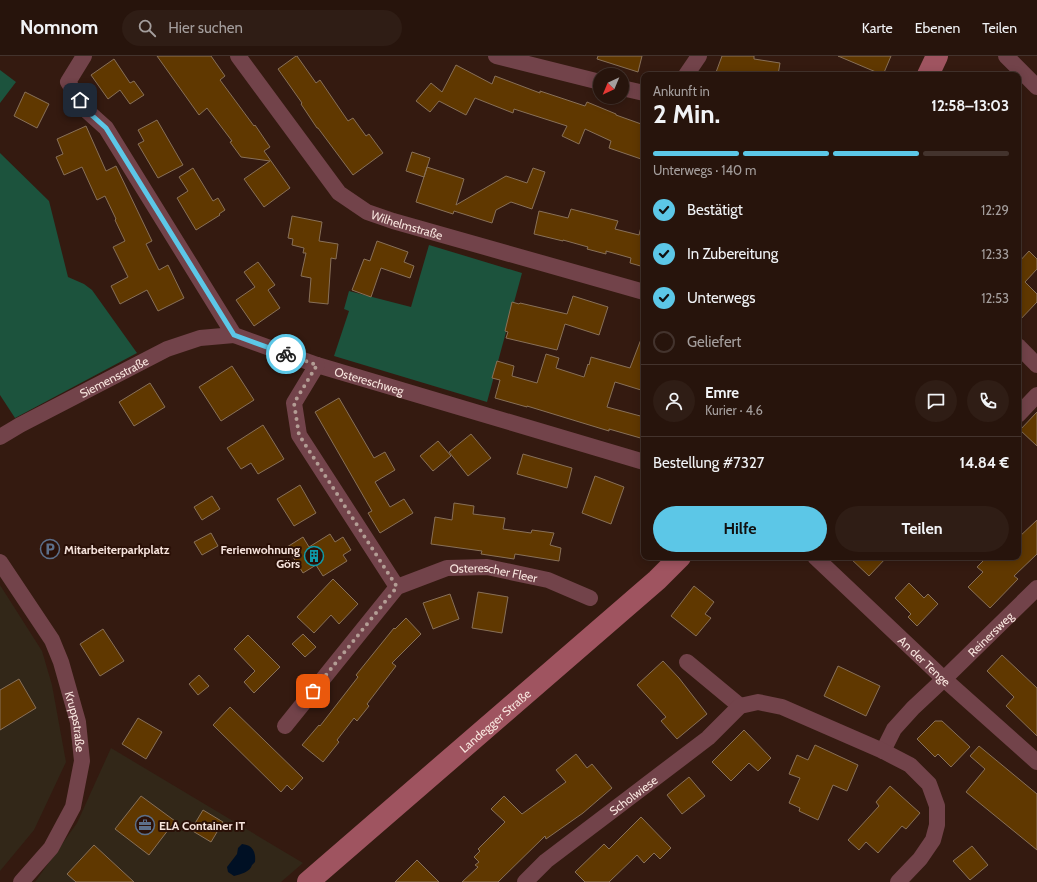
<!DOCTYPE html>
<html lang="de">
<head>
<meta charset="utf-8">
<style>
  body { margin:0; font-family:Cabin,sans-serif; background:#2f1d15; color:#f1f3f6; height:100vh; display:flex; flex-direction:column; font-size:15px; white-space:nowrap }
  * { box-sizing:border-box; margin:0 }
  p { font-size:13px; color:#a49e9d }
  .icon { flex:none; width:22px; height:22px; fill:none; stroke:currentColor; stroke-width:2; stroke-linecap:round; stroke-linejoin:round }
  .map { position:relative; flex:1; overflow:hidden }
  .details { position:absolute; left:641px; top:16px; width:380px; height:488px; display:flex; flex-direction:column; background:#27140c; border-radius:8px; box-shadow:0 2px 10px #0003,0 0 0 1px #43332d }
  .details>* { flex:none }
  .needle { width:26px; rotate:224deg }
  .tools { position:absolute; left:593px; top:12px; display:grid; gap:8px }
  .tools a { display:grid; place-items:center; width:36px; height:36px; border-radius:50%; background:#27140c; box-shadow:0 2px 10px #0003,0 0 0 1px #43332d; font-size:20px }
  .pin { position:absolute; display:grid; place-items:center; width:34px; height:34px; color:#fff; margin:-17px; border-radius:8px; box-shadow:0 2px 6px #0006 }
  .courier { position:absolute; display:grid; place-items:center; width:40px; height:40px; margin:-20px; border:3px solid #5cc7e7; border-radius:50%; background:#fff; color:#222; box-shadow:0 1px 5px #0007 }
  .summary em { font-style:normal; font-weight:700 }
  .summary div { display:flex; flex-direction:column-reverse }
  .summary { display:flex; align-items:center; justify-content:space-between; height:68px; padding:0 12px }
  h1 { font-size:26px; font-weight:700; line-height:30px }
  .bar { display:grid; grid-template-columns:repeat(4,1fr); gap:6px 4px; align-content:center; height:48px; padding:0 12px }
  .bar i { height:5px; border-radius:3px; background:#43332d }
  .bar .selected { background:#5cc7e7 }
  .bar p { grid-column:span 4 }
  .line { display:flex; align-items:center; gap:10px; padding:0 12px; border-top:1px solid #43332d }
  .line div { flex:1 }
  .round { display:grid; place-items:center; flex:none; width:42px; height:42px; border-radius:21px; background:#2f1d15 }
  ol { padding:0 12px; list-style:none }
  li { display:flex; align-items:center; gap:12px; height:44px }
  li p { margin-inline-start:auto }
  li .icon { padding:4px; border-radius:50%; background:#5cc7e7; color:#111; stroke-width:4 }
  li:last-child { color:#a49e9d }
  li i { width:22px; height:22px; border:2px solid #43332d; border-radius:50% }
  .button { display:flex; gap:8px; margin-top:auto; padding:8px 12px }
  .button a { flex:1; height:46px; border-radius:24px; background:#5cc7e7; color:#111; font-size:16px; font-weight:700; line-height:46px; text-align:center }
  .button a+a { background:#2f1d15; color:#f1f3f6 }
  header { display:flex; align-items:center; gap:24px; box-sizing:border-box; height:56px; padding:0 20px; background:#27140c; border-bottom:1px solid #43332d }
  header strong { font-size:19px }
  nav { display:flex; gap:22px; margin-inline-start:auto; font-size:14px }
  .search { width:280px; height:36px; background:#2f1d15; display:flex; align-items:center; gap:10px; box-sizing:border-box; padding:0 14px; border-radius:22px; color:#a49e9d; font-size:15px }
  .map>svg:first-child { display:block }
</style>
</head>
<body>
<header>
<strong>Nomnom</strong>
<div class="search"><svg class="icon" aria-label="search" viewBox="0 0 24 24"><circle cx="10" cy="10" r="6"/><path d="M15 15l6 6"/></svg>Hier suchen</div>
<nav><a>Karte</a><a>Ebenen</a><a>Teilen</a></nav>
</header>
<div class="map">
<svg width="1037" height="826" viewBox="0 0 1037 826">
  <rect width="100%" height="100%" fill="#341a10"/>
  <path fill="#322718" d="M 0,529 L 42,595 L 52,629 L 66,706 L 34,774 L 0,815 Z
    M 111,692 L 303,807 L 281,826 L 35,826 L 77,767 Z"/>
  <path fill="#1c533d" d="M 0,14 L 16,26 L 0,47 Z
    M 0,97 L 49,145 L 68,221 L 84,228 L 92,234 L 137,297 L 15,362 L 0,339 Z
    M 429,189 L 522,217 L 487,346 L 334,300 L 349,255 L 344,253 L 349,235 L 411,251 Z"/>
  <path fill="#001024" d="M 242,788 C 253,789 256,796 255,806 L 252,809 C 250,816 241,818 234,820 L 228,816 L 227,811 L 237,798 L 238,792 Z"/>
  <path fill="#603800" stroke="#887058" d="M 157,0 L 211,0 L 225,20 L 220,24 L 254,70 L 255,69 L 270,91 L 264,95 L 290,132 L 264,151 L 244,123 L 270,105 L 241,101 L 230,86 L 232,85 L 207,52 L 199,59 Z
    M 296,0 L 297,0 L 316,27 L 320,24 L 348,65 L 353,62 L 366,80 L 369,78 L 383,97 L 353,119 L 318,72 L 317,72 L 301,48 L 302,47 L 278,13 Z
    M 598,0 L 642,0 L 638,16 L 597,3 Z
    M 722,0 L 754,0 L 754,3 L 780,7 L 778,19 L 715,19 Z
    M 838,0 L 891,0 L 883,19 Z
    M 114,3 L 130,27 L 134,25 L 144,39 L 130,48 L 120,34 L 108,43 L 91,19 Z
    M 456,9 L 492,28 L 495,20 L 540,37 L 540,35 L 585,50 L 587,46 L 616,58 L 616,59 L 644,69 L 644,104 L 609,92 L 611,85 L 585,73 L 579,88 L 562,80 L 567,70 L 514,53 L 513,57 L 475,42 L 466,59 L 439,45 L 430,56 L 416,45 L 431,27 L 442,36 Z
    M 25,36 L 49,48 L 37,72 L 14,60 Z
    M 157,64 L 183,109 L 158,122 L 138,88 L 144,85 L 138,74 Z
    M 86,70 L 106,115 L 116,110 L 152,185 L 146,188 L 159,214 L 168,209 L 184,242 L 158,255 L 147,234 L 120,248 L 111,230 L 128,221 L 113,191 L 125,185 L 115,164 L 116,163 L 105,140 L 97,144 L 82,111 L 64,119 L 56,101 L 63,98 L 57,83 Z
    M 412,96 L 430,102 L 424,121 L 406,115 Z
    M 427,111 L 464,123 L 456,149 L 506,120 L 527,127 L 533,112 L 545,116 L 532,153 L 511,146 L 496,154 L 492,167 L 454,155 L 453,158 L 416,146 Z
    M 193,112 L 213,145 L 218,142 L 225,154 L 219,158 L 220,159 L 196,174 L 177,142 L 188,135 L 179,121 Z
    M 571,153 L 618,165 L 615,173 L 639,179 L 641,171 L 644,172 L 644,211 L 630,207 L 631,202 L 606,195 L 606,198 L 587,193 L 588,191 L 563,184 L 563,185 L 534,178 L 539,155 L 568,162 Z
    M 292,160 L 322,166 L 319,185 L 338,188 L 336,203 L 331,202 L 328,248 L 309,246 L 311,222 L 301,220 L 306,197 L 303,197 L 304,192 L 292,189 L 293,183 L 288,182 Z
    M 377,185 L 408,196 L 404,206 L 414,210 L 410,222 L 381,212 L 371,241 L 352,234 L 364,203 L 370,205 Z
    M 1029,195 L 1037,203 L 1037,213 L 1025,226 L 1037,238 L 1037,246 L 1018,266 L 1018,207 Z
    M 258,206 L 275,229 L 268,234 L 280,252 L 254,270 L 236,244 L 255,231 L 244,216 Z
    M 573,240 L 608,251 L 599,279 L 565,268 L 557,294 L 506,282 L 508,276 L 505,275 L 512,246 L 519,248 L 520,247 L 567,258 Z
    M 643,278 L 644,278 L 644,324 L 641,334 L 615,326 L 607,351 L 644,361 L 644,383 L 609,373 L 609,375 L 527,350 L 527,351 L 495,342 L 500,324 L 492,322 L 497,305 L 514,310 L 512,320 L 537,327 L 546,298 L 559,302 L 556,312 L 584,321 L 588,308 L 589,309 L 591,301 L 630,312 Z
    M 232,310 L 254,344 L 221,365 L 199,331 Z
    M 150,327 L 165,351 L 134,370 L 119,346 Z
    M 339,342 L 374,402 L 385,396 L 395,414 L 375,426 L 390,451 L 404,443 L 413,457 L 380,477 L 368,457 L 372,455 L 315,356 Z
    M 1037,356 L 1037,390 L 1020,374 Z
    M 263,369 L 284,403 L 258,418 L 251,407 L 241,413 L 227,392 Z
    M 471,378 L 491,402 L 468,420 L 449,396 Z
    M 438,385 L 451,400 L 433,415 L 420,400 Z
    M 523,398 L 572,412 L 567,432 L 517,418 Z
    M 595,420 L 624,431 L 611,468 L 582,457 Z
    M 300,429 L 316,457 L 294,470 L 277,443 Z
    M 212,440 L 220,453 L 202,464 L 194,451 Z
    M 454,447 L 474,450 L 473,458 L 505,462 L 503,473 L 531,477 L 532,474 L 554,477 L 550,489 L 561,492 L 559,505 L 515,498 L 514,503 L 481,498 L 482,495 L 431,488 L 435,461 L 452,464 Z
    M 1037,464 L 1037,498 L 1014,520 L 1018,523 L 990,552 L 968,531 L 983,516 L 977,511 L 987,501 L 1018,501 L 1018,482 Z
    M 211,477 L 218,490 L 202,499 L 194,486 Z
    M 330,478 L 335,486 L 343,481 L 351,494 L 343,499 L 347,505 L 323,520 L 316,509 L 303,517 L 287,491 L 303,481 L 309,491 Z
    M 849,501 L 887,501 L 869,520 Z
    M 333,523 L 358,548 L 339,568 L 331,559 L 314,577 L 297,561 Z
    M 909,527 L 924,542 L 928,538 L 938,548 L 917,570 L 908,561 L 911,558 L 895,542 Z
    M 694,530 L 714,546 L 705,558 L 711,562 L 696,580 L 671,560 Z
    M 478,536 L 508,541 L 502,577 L 472,572 Z
    M 450,538 L 459,563 L 433,573 L 423,547 Z
    M 406,562 L 421,578 L 392,607 L 396,610 L 367,648 L 369,650 L 357,665 L 354,662 L 337,684 L 339,686 L 323,706 L 302,689 L 319,669 L 320,670 L 358,621 L 356,619 L 394,572 L 395,573 Z
    M 103,573 L 124,605 L 100,620 L 80,588 Z
    M 303,578 L 316,591 L 305,601 L 292,588 Z
    M 248,579 L 280,611 L 254,637 L 244,626 L 255,615 L 234,593 Z
    M 1002,599 L 1037,632 L 1037,680 L 1006,650 L 1014,641 L 987,615 Z
    M 663,605 L 679,622 L 707,658 L 677,683 L 661,665 L 666,661 L 637,629 Z
    M 838,610 L 880,630 L 866,660 L 824,640 Z
    M 199,619 L 209,630 L 198,639 L 189,628 Z
    M 19,623 L 36,652 L 0,674 L 0,634 Z
    M 230,651 L 303,722 L 292,734 L 287,729 L 281,736 L 213,669 Z
    M 138,662 L 162,676 L 146,703 L 122,688 Z
    M 935,665 L 942,665 L 970,691 L 951,711 L 938,698 L 935,701 L 917,683 Z
    M 744,674 L 771,702 L 758,715 L 749,707 L 731,725 L 712,706 Z
    M 815,689 L 858,709 L 847,735 L 833,729 L 818,764 L 799,755 L 800,752 L 789,747 L 800,722 L 789,718 L 797,699 L 808,704 Z
    M 979,690 L 1037,738 L 1037,794 L 966,736 L 985,713 L 970,700 Z
    M 576,698 L 587,712 L 592,708 L 612,732 L 583,757 L 546,783 L 545,780 L 498,826 L 462,826 L 478,811 L 475,809 L 479,806 L 474,801 L 480,795 L 478,793 L 505,766 L 491,753 L 504,740 L 522,758 L 566,726 L 556,714 Z
    M 689,721 L 705,740 L 682,758 L 667,739 Z
    M 890,730 L 920,757 L 906,773 L 902,770 L 878,797 L 866,786 L 859,794 L 848,784 L 879,750 L 876,746 Z
    M 141,740 L 175,765 L 149,799 L 115,773 Z
    M 203,754 L 223,766 L 211,786 L 191,774 Z
    M 641,761 L 671,792 L 660,803 L 654,797 L 644,807 L 637,799 L 609,826 L 585,826 L 575,816 L 604,788 L 609,793 Z
    M 94,789 L 134,826 L 76,826 L 67,818 Z
    M 972,790 L 988,809 L 970,824 L 953,805 Z
    M 417,804 L 439,826 L 395,826 Z"/>
  <g fill="none" stroke-linecap="round" stroke-linejoin="round">
    <g stroke="#72434a" stroke-width="16">
      <path id="s1" d="M 84,0 L 68,26 L 86,54 L 106,72 L 234,279 L 317,309 L 644,406"/>
      <path id="s2" d="M 238,0 L 339,137 L 367,156 L 393,165 L 644,236"/>
      <path d="M 496,0 L 600,26"/>
      <path d="M 1006,0 L 1037,31"/>
      <path d="M 686,19 L 699,0"/>
      <path d="M 622,32 L 644,37"/>
      <path d="M 1018,290 L 1037,309"/>
      <path d="M 317,309 L 294,347 L 299,379 L 397,531"/>
      <path d="M 1018,359 L 1037,339"/>
      <path id="s3" d="M 0,381 L 20,369 L 167,293 L 200,282 L 234,279"/>
      <path id="s4" d="M 815,501 L 944,623 L 1037,706"/>
      <path id="s5" d="M 0,506 L 52,584 L 61,606 L 78,666 L 82,705 L 73,751 L 51,792 L 21,826"/>
      <path d="M 687,606 L 740,650"/>
      <path id="s6" d="M 285,670 L 397,531 L 447,512 L 487,511 L 548,524 L 590,542"/>
      <path id="s7" d="M 883,695 L 894,673 L 913,652 L 944,623 L 1037,532"/>
      <path id="s8" d="M 525,826 L 546,805 L 708,682 L 740,650 L 758,646 L 782,651 L 883,695 L 910,709 L 929,728 L 937,750 L 937,769 L 933,784 L 920,803 L 898,826"/>
    </g>
    <g stroke="#9f5460" stroke-width="22">
      <path d="M 928,19 L 937,0"/>
      <path id="s9" d="M 308,826 L 657,524 L 680,501"/>
    </g>
  </g>
  <g fill="none" stroke-linecap="round" stroke-linejoin="round">
    <path stroke="#b39d95" stroke-width="4" stroke-dasharray="0 7.2" d="M 286,298 L 317,309 L 294,347 L 299,379 L 397,531 L 313,635"/>
    <path stroke="#5cc7e7" stroke-width="5" d="M 80,44 L 86,54 L 106,72 L 234,279 L 286,298"/>
  </g>
  <defs>
    <g id="parking-ring" transform="scale(1)"><circle r="9.5" fill="#2a1007" stroke="#5c6f8a" stroke-width="1.5"/><path d="M-3.5-5.5H1a3.5 3.5 0 0 1 0 7H-1V5.5H-3.5ZM-1-3.4V-.6H.8a1.4 1.4 0 0 0 0-2.8Z" fill="#5c6f8a"/></g>
    <g id="building-ring" transform="scale(1)"><circle r="9.5" fill="#2a1007" stroke="#0f9aa8" stroke-width="1.5"/><path d="M-4-6H4V6H1V3H-1V6H-4ZM-2.5-4.3h1.7v1.8h-1.7ZM.8-4.3h1.7v1.8H.8ZM-2.5-1h1.7V.8h-1.7ZM.8-1h1.7V.8H.8Z" fill="#0f9aa8"/></g>
    <g id="office-ring" transform="scale(1)"><circle r="9.5" fill="#2a1007" stroke="#5c6f8a" stroke-width="1.5"/><path d="M-6-3h4V-5.5h4V-3h4V5H-6ZM-1-4.5V-3h2v-1.5ZM-6 0V1H6V0Z" fill="#5c6f8a"/></g>
  </defs>
  <g fill-rule="evenodd">
    <use href="#parking-ring" x="50" y="493"/>
    <use href="#building-ring" x="314" y="500"/>
    <use href="#office-ring" x="145" y="769"/>
  </g>
  <g text-anchor="middle" dominant-baseline="central" stroke-width="4" stroke-linejoin="round" paint-order="stroke">
    <g font-size="12" fill="#f7e4dd" stroke="#2a1007">
      <text stroke="none"><textPath href="#s2" startOffset="246">Wilhelmstraße</textPath></text>
      <text stroke="none"><textPath href="#s3" startOffset="129">Siemensstraße</textPath></text>
      <text stroke="none"><textPath href="#s1" startOffset="477">Ostereschweg</textPath></text>
      <text stroke="none"><textPath href="#s6" startOffset="279">Osterescher Fleer</textPath></text>
      <text stroke="none"><textPath href="#s7" startOffset="160">Reinersweg</textPath></text>
      <text stroke="none"><textPath href="#s4" startOffset="151">An der Tenge</textPath></text>
      <text stroke="none"><textPath href="#s9" startOffset="247">Landegger Straße</textPath></text>
      <text stroke="none"><textPath href="#s5" startOffset="179">Kruppstraße</textPath></text>
      <text stroke="none"><textPath href="#s8" startOffset="139">Scholwiese</textPath></text>
    </g>
    <g font-size="12" font-weight="bold" fill="#f7e4dd" stroke="#2a1007" text-anchor="start">
      <text x="64" y="493">Mitarbeiterparkplatz</text>
      <text x="300" y="493" text-anchor="end">Ferienwohnung<tspan x="300" dy="14">Görs</tspan></text>
      <text x="159" y="769">ELA Container IT</text>
    </g>
  </g>
</svg>
<div class="tools">
<a><svg class="needle" viewBox="-14 -14 28 28"><path d="M0-13l5 13h-10z" fill="#e53935"/><path d="M0 13l5-13h-10z" fill="#a49e9d"/></svg></a>
</div>
<div class="pin" style="left:313px;top:635px;background:#ea580c"><svg class="icon" aria-label="bag" viewBox="0 0 24 24"><path d="M5 8h14l-1 12H6zM9 8a3 3 0 0 1 6 0"/></svg></div>
<div class="pin" style="left:80px;top:44px;background:#1f2937"><svg class="icon" aria-label="home" viewBox="0 0 24 24"><path d="M3 11l9-7 9 7M6 9v11h12V9"/></svg></div>
<div class="courier" style="left:286px;top:298px"><svg class="icon" aria-label="bike" viewBox="0 0 24 24"><circle cx="6" cy="16" r="4"/><circle cx="18" cy="16" r="4"/><path d="M6 16l4-8h5l3 8M10 8l3 8H6M13 5h3"/></svg></div>
<section class="details">
<div class="summary"><div><h1>2 Min.</h1><p>Ankunft in</p></div><em>12:58–13:03</em></div>
<div class="bar"><i class="selected"></i><i class="selected"></i><i class="selected"></i><i></i><p>Unterwegs · 140 m</p></div>
<ol>
<li><svg class="icon" aria-label="check" viewBox="0 0 24 24"><path d="M5 12l5 5 9-10"/></svg>Bestätigt<p>12:29</p></li>
<li><svg class="icon" aria-label="check" viewBox="0 0 24 24"><path d="M5 12l5 5 9-10"/></svg>In Zubereitung<p>12:33</p></li>
<li><svg class="icon" aria-label="check" viewBox="0 0 24 24"><path d="M5 12l5 5 9-10"/></svg>Unterwegs<p>12:53</p></li>
<li><i></i>Geliefert</li>
</ol>
<div class="line" style="height:72px"><a class="round"><svg class="icon" aria-label="person" viewBox="0 0 24 24"><circle cx="12" cy="8" r="4"/><path d="M4 21q1-7 8-7t8 7"/></svg></a><div><b>Emre</b><p>Kurier · 4.6</p></div><a class="round"><svg class="icon" aria-label="chat" viewBox="0 0 24 24"><path d="M4 5h16v11H9l-5 4z"/></svg></a><a class="round"><svg class="icon" aria-label="phone" viewBox="0 0 24 24"><path d="M5 4h4l2 5-3 2q2 4 5 5l2-3 5 2v4C11 20 4 13 5 4z"/></svg></a></div>
<div class="line" style="height:52px"><div>Bestellung #7327</div><b>14.84 €</b></div>
<div class="button"><a>Hilfe</a><a>Teilen</a></div>
</section>
</div>
</body>
</html>
